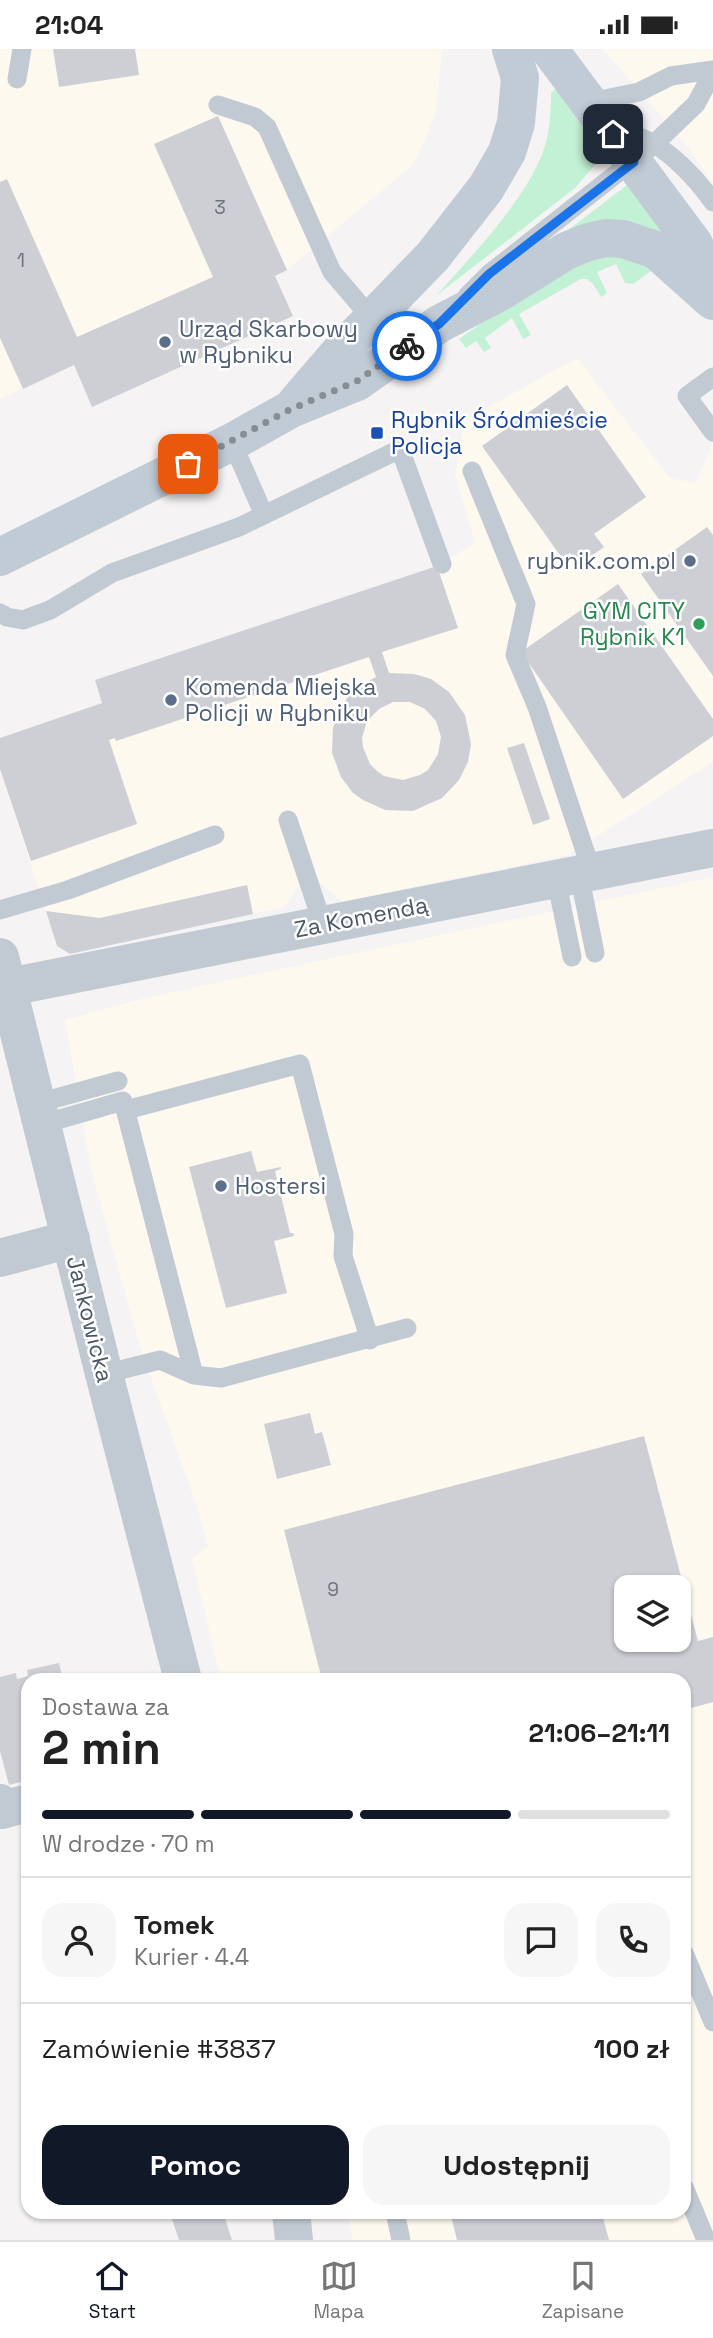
<!DOCTYPE html>
<html lang="pl">
<head>
<meta charset="utf-8">
<style>
  body { margin:0; font-family:"Space Grotesk",sans-serif; background:#f6f6f6; color:#222; height:100vh; display:flex; flex-direction:column; font-size:26px; white-space:nowrap }
  * { box-sizing:border-box; margin:0 }
  p { font-size:23px; color:#767676 }
  .icon { flex:none; width:38px; height:38px; fill:none; stroke:currentColor; stroke-width:2; stroke-linecap:round; stroke-linejoin:round }
  .map { position:relative; flex:1; overflow:hidden }
  .panel { position:absolute; left:21px; top:1624px; width:670px; height:546px; display:flex; flex-direction:column; background:#fff; border-radius:21px; box-shadow:0 2px 5px #0004 }
  .panel>* { flex:none }
  .buttons { position:absolute; left:614px; top:1526px; display:grid; gap:14px }
  .buttons a { display:grid; place-items:center; width:77px; height:77px; border-radius:14px; background:#fff; box-shadow:0 2px 5px #0004; font-size:35px }
  .pin { position:absolute; display:grid; place-items:center; width:60px; height:60px; color:#fff; margin:-30px; border-radius:14px; box-shadow:0 4px 10px #0006 }
  .courier { position:absolute; display:grid; place-items:center; width:70px; height:70px; margin:-35px; border:5px solid #1a73e8; border-radius:50%; background:#fff; color:#222; box-shadow:0 2px 9px #0007 }
  .overview em { font-style:normal; font-weight:700 }
  .overview div { display:flex; flex-direction:column-reverse }
  .overview { display:flex; align-items:center; justify-content:space-between; height:119px; padding:0 21px }
  h1 { font-size:46px; font-weight:700; line-height:52px }
  .bar { display:grid; grid-template-columns:repeat(4,1fr); gap:10px 7px; align-content:center; height:84px; padding:0 21px }
  .bar i { height:9px; border-radius:5px; background:#e0e0e0 }
  .bar .selected { background:#111827 }
  .bar p { grid-column:span 4 }
  .line { display:flex; align-items:center; gap:18px; padding:0 21px; border-top:2px solid #e0e0e0 }
  .line div { flex:1 }
  .round { display:grid; place-items:center; flex:none; width:74px; height:74px; border-radius:21px; background:#f6f6f6 }
  .cta { display:flex; gap:14px; margin-top:auto; padding:14px 21px }
  .cta a { flex:1; height:80px; border-radius:21px; background:#111827; color:#fff; font-size:28px; font-weight:700; line-height:80px; text-align:center }
  .cta a+a { background:#f6f6f6; color:#222 }
  .status { display:flex; justify-content:space-between; align-items:center; height:49px; padding:0 35px; background:#fff; direction:ltr }
  .status svg { height:19px; fill:currentColor }
  .tab-bar { display:flex; justify-content:space-around; align-items:center; height:98px; border-top:2px solid #e0e0e0; background:#fff; font-size:19px; color:#767676 }
  .tab-bar a { display:grid; justify-items:center; gap:4px }
  .tab-bar .selected { color:#111827 }
  .map>svg:first-child { display:block }
</style>
</head>
<body>
<div class="status"><b>21:04</b><svg viewBox="0 0 49 12"><path d="M0 12V9h3v3zM5 12V6h3v6zM10 12V3h3v9zM15 12V0h3v12zM26 1h20v11H26zM47 4h2v5h-2z"/></svg></div>
<div class="map">
<svg width="713" height="2191" viewBox="0 0 713 2191">
  <rect width="100%" height="100%" fill="#f5f3f3"/>
  <path fill="#fdf9ef" fill-rule="evenodd" d="M 0,0 L 442,0 L 436,64 L 414,115 L 287,221 L 275,227 L 293,267 L 92,358 L 73,316 L 0,350 Z
    M 603,0 L 713,0 L 713,134 L 687,97 Z
    M 577,309 L 670,429 L 696,434 L 713,393 L 713,713 L 568,806 L 342,853 L 317,831 L 299,836 L 284,858 L 70,905 L 57,897 L 0,720 L 0,689 L 102,654 L 95,631 L 437,517 L 475,494 L 455,426 L 465,371 Z
    M 713,828 L 713,2191 L 353,2191 L 348,2163 L 684,2163 L 684,1631 L 221,1631 L 192,1511 L 208,1497 L 197,1458 L 138,1292 L 91,1120 L 65,971 L 145,949 ZM 626,1538 L 679,1538 L 679,1591 L 626,1591 Z"/>
  <path fill="#c3f1d5" d="M 557,39 L 601,100 L 594,117 L 575,139 L 437,246 C 472,206 529,148 545,97 C 550,80 551,62 551,44 Z
    M 627,136 L 666,187 L 555,191 Z
    M 607,204 L 654,220 L 633,235 L 625,234 L 616,215 L 597,223 L 607,244 L 601,248 L 593,235 L 587,230 L 581,230 L 519,265 L 531,286 L 523,290 L 512,269 L 485,289 L 491,299 L 484,303 L 476,292 L 466,299 L 459,290 L 559,220 Z"/>
  <path fill="#cdcfd5" fill-rule="evenodd" d="M 53,0 L 135,0 L 139,26 L 59,38 Z
    M 218,67 L 287,221 L 275,227 L 293,267 L 92,358 L 74,316 L 23,340 L 0,289 L 0,133 L 7,130 L 77,288 L 213,228 L 154,95 Z
    M 567,336 L 646,448 L 594,485 L 604,498 L 579,516 L 570,504 L 562,509 L 482,397 Z
    M 707,478 L 713,486 L 713,627 L 641,525 Z
    M 437,517 L 458,579 L 382,603 L 389,624 L 414,625 L 431,630 L 449,643 L 465,666 L 471,695 L 468,713 L 459,731 L 442,749 L 413,762 L 385,761 L 363,751 L 353,744 L 341,728 L 332,704 L 333,678 L 347,649 L 363,635 L 376,628 L 369,608 L 116,692 L 115,689 L 109,691 L 137,775 L 31,812 L 0,720 L 0,689 L 102,654 L 95,631 ZM 393,653 L 410,653 L 425,660 L 436,672 L 441,688 L 438,705 L 428,721 L 420,726 L 403,731 L 384,727 L 377,722 L 370,715 L 363,698 L 362,689 L 367,672 L 379,660 Z
    M 618,535 L 713,670 L 713,687 L 623,750 L 521,603 Z
    M 524,694 L 550,770 L 533,776 L 507,699 Z
    M 247,836 L 253,865 L 70,905 L 57,897 L 46,862 L 100,869 Z
    M 251,1102 L 257,1123 L 281,1118 L 281,1120 L 275,1122 L 290,1184 L 293,1184 L 294,1187 L 274,1192 L 287,1244 L 226,1259 L 189,1118 Z
    M 310,1364 L 315,1385 L 322,1383 L 331,1416 L 277,1430 L 264,1375 Z
    M 644,1387 L 698,1592 L 713,1588 L 713,1653 L 684,1661 L 684,1631 L 322,1631 L 284,1481 ZM 626,1538 L 679,1538 L 679,1591 L 626,1591 Z
    M 59,1614 L 63,1631 L 28,1631 L 28,1731 L 9,1736 L 0,1702 L 0,1628 L 16,1624 L 17,1630 L 28,1627 L 27,1621 Z
    M 197,2163 L 223,2163 L 232,2191 L 179,2191 L 172,2170 Z
    M 450,2163 L 590,2163 L 591,2168 L 602,2165 L 609,2191 L 457,2191 Z"/>
  <g fill="none" stroke-linecap="round" stroke-linejoin="round">
    <path stroke="#c1cad2" stroke-width="19" d="M 17,30 L 22,0
      M 588,50 L 600,51 L 639,43 L 671,27 L 713,21
      M 218,56 L 255,68 L 267,78 L 332,223 L 373,271
      M 614,85 C 623,86 633,86 642,89 C 668,99 697,130 713,153
      M 467,247 L 489,225 L 653,96 L 696,55 L 713,23
      M 713,328 L 687,347 L 713,383
      M 232,393 L 264,466
      M 472,422 L 526,555 L 515,606 L 537,658 L 592,823
      M 0,564 L 7,568 L 23,571 L 50,561 L 112,524 L 239,478 L 400,400 L 442,515
      M 288,771 L 323,876
      M 579,825 L 595,904
      M 556,830 L 572,908
      M 0,861 L 68,841 L 215,786
      M 38,1054 L 118,1032
      M 126,1061 L 300,1015 L 344,1185 L 343,1207 L 370,1291
      M 43,1075 L 123,1052 L 194,1326
      M 104,1325 L 160,1311 L 194,1326 L 221,1329 L 407,1279
      M 684,1904 L 713,1973
      M 684,2138 L 706,2191
      M 395,2163 L 401,2191"/>
    <path stroke="#c1cad2" stroke-width="38" d="M 0,908 L 104,1325 L 183,1631
      M 9,938 L 713,799
      M 0,1209 L 71,1190
      M 0,1754 L 2,1761 L 28,1754
      M 291,2163 L 294,2191"/>
    <path stroke="#c1cbd6" stroke-width="38" d="M 549,0 L 694,195 L 713,241
      M 296,354 L 339,304 L 433,207 L 486,139 L 507,103 L 516,74 L 520,29 L 511,0
      M 0,508 L 232,393 L 291,360 L 357,333 L 439,275 L 502,242 L 566,202 L 588,193 L 606,189 L 623,190 L 656,201 L 713,252"/>
  </g>
  <g fill="none" stroke-linecap="round" stroke-linejoin="round">
    <path stroke="#868d94" stroke-width="7" stroke-dasharray="0 12.6" d="M 188,415 L 291,360 L 357,332 L 407,297"/>
    <path stroke="#1a73e8" stroke-width="9" d="M 407,297 L 439,275 L 489,225 L 634,113 L 613,85"/>
  </g>
  <g fill="#5c6f8a" stroke="#fff" stroke-width="2.5">
    <circle cx="165" cy="293" r="7"/>
    <circle cx="690" cy="512" r="7"/>
    <circle cx="171" cy="651" r="7"/>
    <circle cx="221" cy="1137" r="7"/>
  </g>
  <rect fill="#1a4fb4" stroke="#fff" stroke-width="2.5" x="370" y="377" width="14" height="14" rx="3.5"/>
  <circle fill="#2e9e5b" stroke="#fff" stroke-width="2.5" cx="699" cy="575" r="7"/>
  <g text-anchor="middle" dominant-baseline="central" stroke-width="5" stroke-linejoin="round" paint-order="stroke">
    <g font-size="19" fill="#6b747e">
      <text x="220" y="158">3</text>
      <text x="21" y="211">1</text>
      <text x="333" y="1540">9</text>
    </g>
    <g font-size="23" fill="#4e5e75" stroke="#fff" text-anchor="start">
      <text x="179" y="280">Urząd Skarbowy<tspan x="179" dy="26">w Rybniku</tspan></text>
      <text x="676" y="512" text-anchor="end">rybnik.com.pl</text>
      <text x="185" y="638">Komenda Miejska<tspan x="185" dy="26">Policji w Rybniku</tspan></text>
      <text x="235" y="1137">Hostersi</text>
    </g>
    <g font-size="23" fill="#164399" stroke="#fff" text-anchor="start">
      <text x="391" y="371">Rybnik Śródmieście<tspan x="391" dy="26">Policja</tspan></text>
    </g>
    <g font-size="23" fill="#27864d" stroke="#fff" text-anchor="end">
      <text x="685" y="562">GYM CITY<tspan x="685" dy="26">Rybnik K1</tspan></text>
    </g>
    <g font-size="23" fill="#4a5661" stroke="#fff">
      <text transform="translate(361 868) rotate(-11)">Za Komendą</text>
      <text transform="translate(90 1270) rotate(76)">Jankowicka</text>
    </g>
  </g>
</svg>
<div class="buttons">
<a><svg class="icon" aria-label="layers" viewBox="0 0 24 24"><path d="M12 4l9 5-9 5-9-5zM3 14l9 5 9-5"/></svg></a>
</div>
<div class="pin" style="left:188px;top:415px;background:#ea580c"><svg class="icon" aria-label="bag" viewBox="0 0 24 24"><path d="M5 8h14l-1 12H6zM9 8a3 3 0 0 1 6 0"/></svg></div>
<div class="pin" style="left:613px;top:85px;background:#1f2937"><svg class="icon" aria-label="home" viewBox="0 0 24 24"><path d="M3 11l9-7 9 7M6 9v11h12V9"/></svg></div>
<div class="courier" style="left:407px;top:297px"><svg class="icon" aria-label="bike" viewBox="0 0 24 24"><circle cx="6" cy="16" r="4"/><circle cx="18" cy="16" r="4"/><path d="M6 16l4-8h5l3 8M10 8l3 8H6M13 5h3"/></svg></div>
<section class="panel">
<div class="overview"><div><h1>2 min</h1><p>Dostawa za</p></div><em>21:06–21:11</em></div>
<div class="bar"><i class="selected"></i><i class="selected"></i><i class="selected"></i><i></i><p>W drodze · 70 m</p></div>
<div class="line" style="height:126px"><a class="round"><svg class="icon" aria-label="person" viewBox="0 0 24 24"><circle cx="12" cy="8" r="4"/><path d="M4 21q1-7 8-7t8 7"/></svg></a><div><b>Tomek</b><p>Kurier · 4.4</p></div><a class="round"><svg class="icon" aria-label="chat" viewBox="0 0 24 24"><path d="M4 5h16v11H9l-5 4z"/></svg></a><a class="round"><svg class="icon" aria-label="phone" viewBox="0 0 24 24"><path d="M5 4h4l2 5-3 2q2 4 5 5l2-3 5 2v4C11 20 4 13 5 4z"/></svg></a></div>
<div class="line" style="height:91px"><div>Zamówienie #3837</div><b>100 zł</b></div>
<div class="cta"><a>Pomoc</a><a>Udostępnij</a></div>
</section>
</div>
<nav class="tab-bar">
<a class="selected"><svg class="icon" aria-label="home" viewBox="0 0 24 24"><path d="M3 11l9-7 9 7M6 9v11h12V9"/></svg>Start</a>
<a><svg class="icon" aria-label="map" viewBox="0 0 24 24"><path d="M3 6l6-2 6 2 6-2v14l-6 2-6-2-6 2zM9 4v14M15 6v14"/></svg>Mapa</a>
<a><svg class="icon" aria-label="saved" viewBox="0 0 24 24"><path d="M7 4h10v16l-5-4-5 4z"/></svg>Zapisane</a>
</nav>
</body>
</html>
